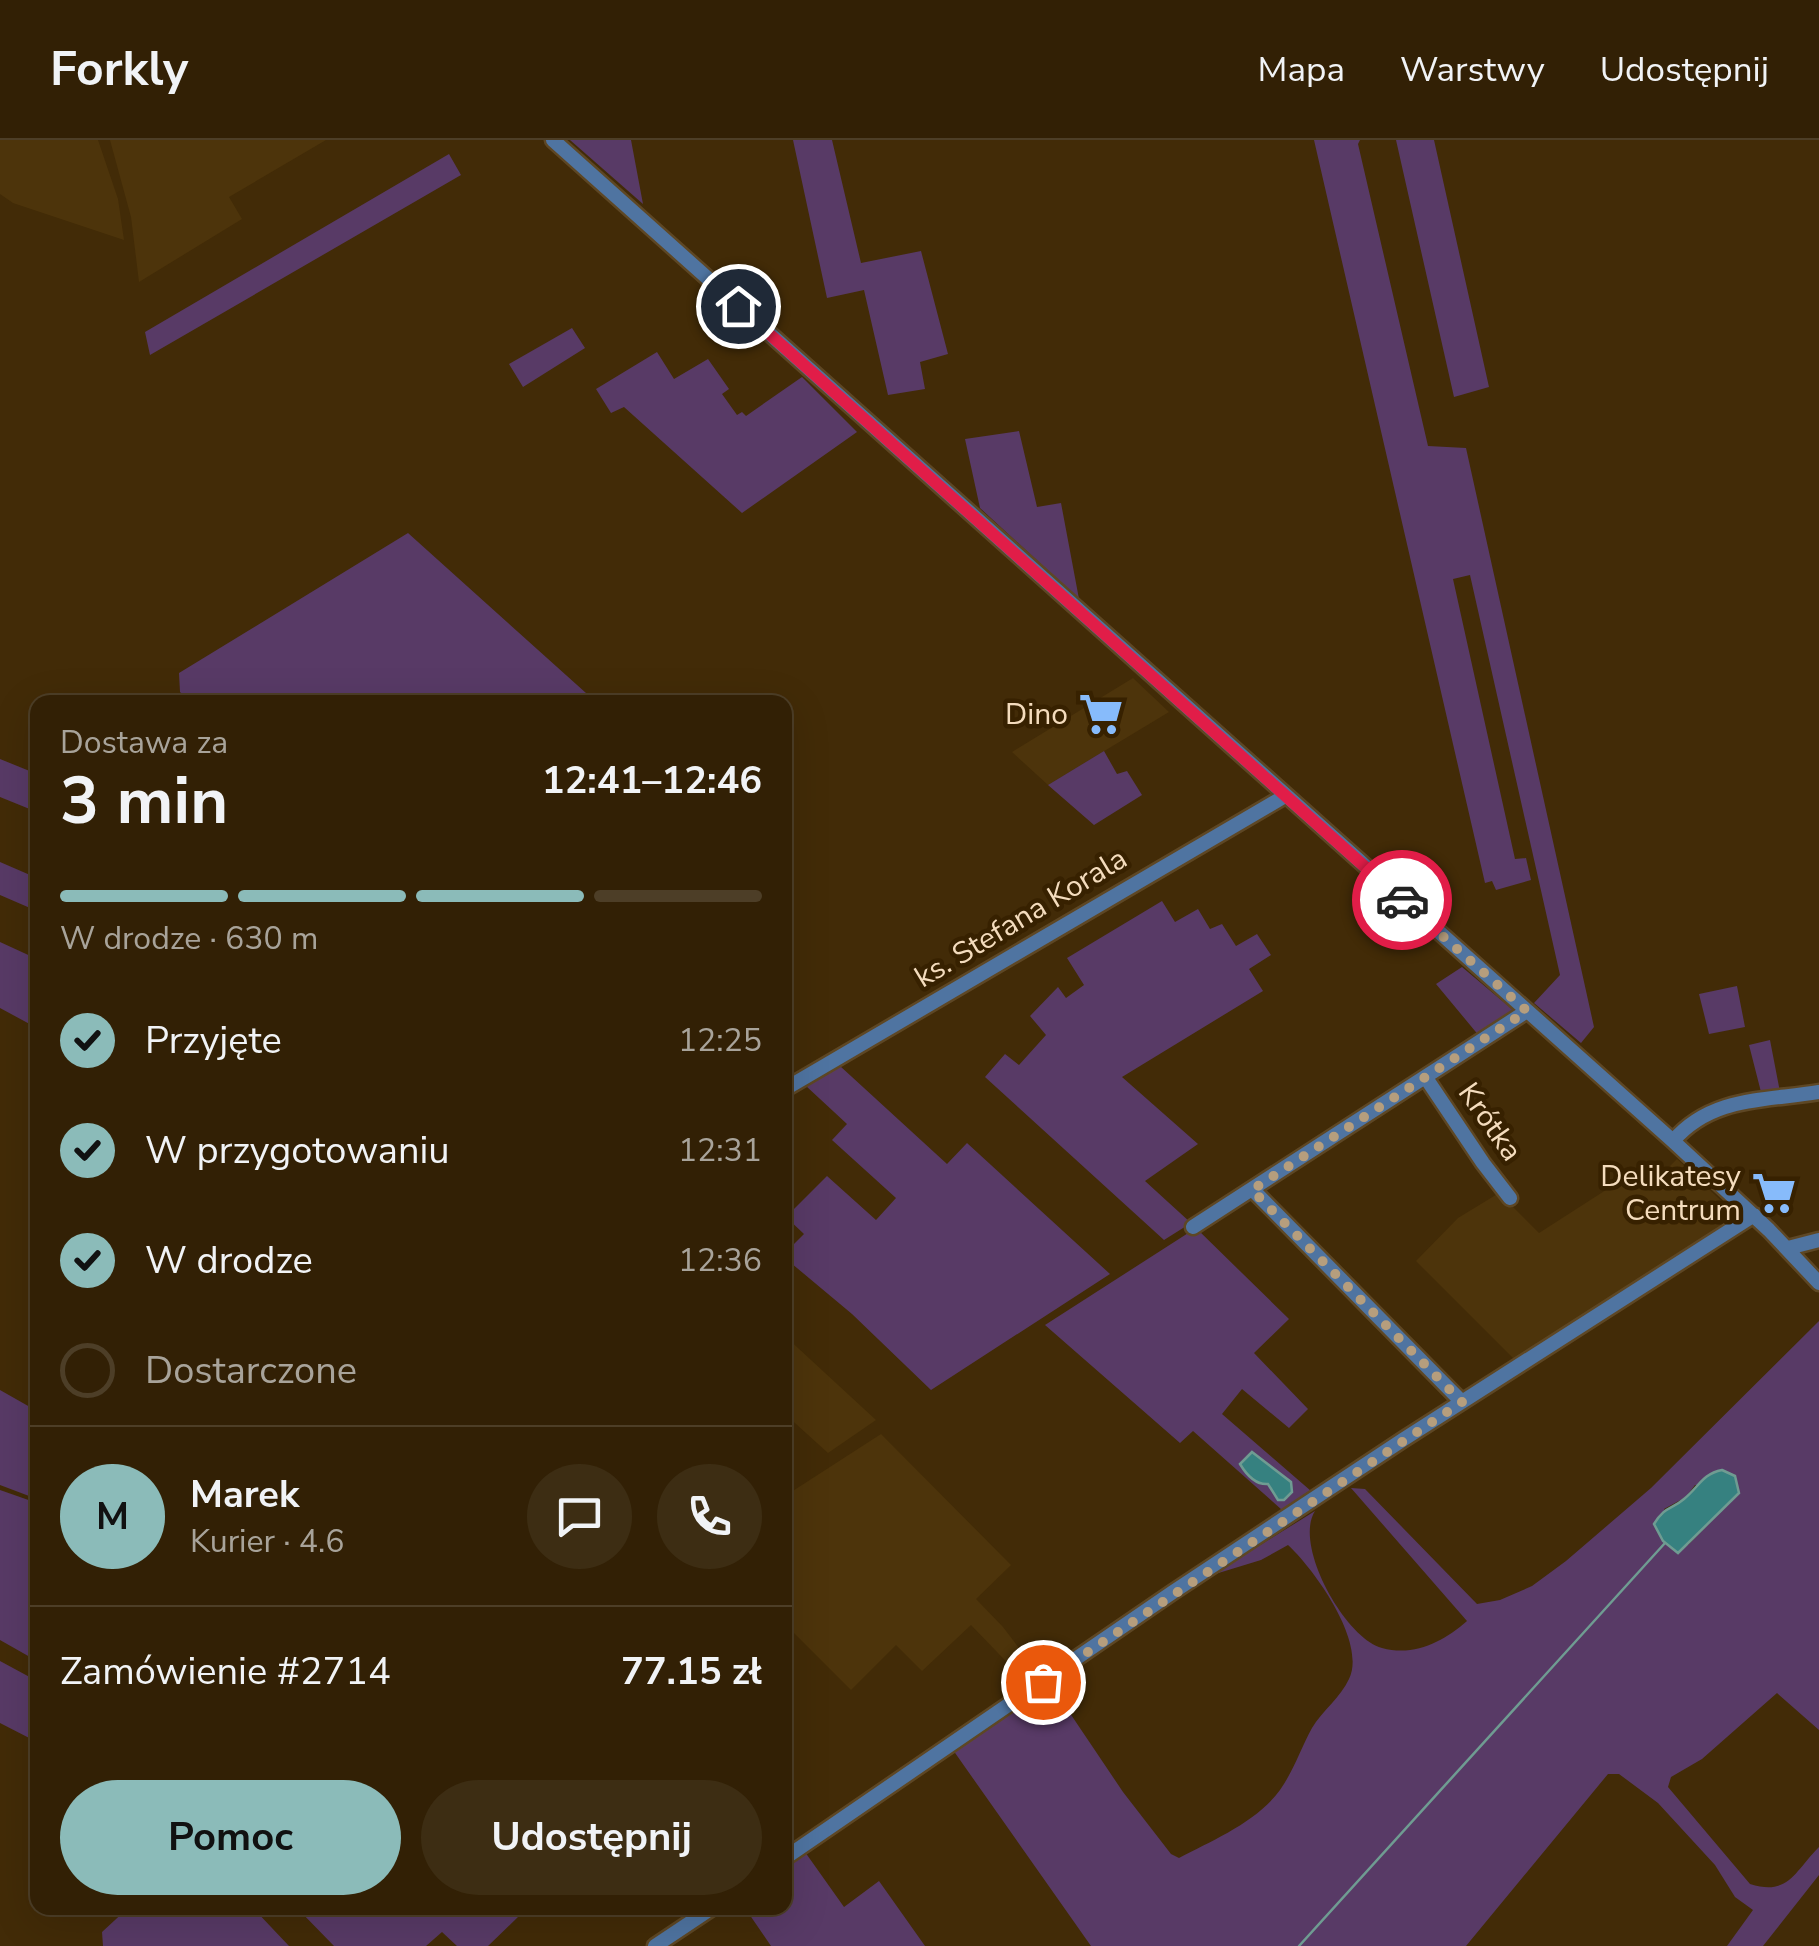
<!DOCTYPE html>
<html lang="pl">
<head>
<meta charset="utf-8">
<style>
  body { margin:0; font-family:"Nunito Sans",sans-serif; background:#3d2d13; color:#f1f3f6; height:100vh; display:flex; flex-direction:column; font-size:38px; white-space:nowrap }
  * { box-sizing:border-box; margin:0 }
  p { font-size:32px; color:#a8a39a }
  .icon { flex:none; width:55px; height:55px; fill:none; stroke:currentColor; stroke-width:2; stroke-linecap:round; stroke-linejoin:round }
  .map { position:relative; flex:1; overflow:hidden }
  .sheet { position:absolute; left:30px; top:555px; width:762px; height:1220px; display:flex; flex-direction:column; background:#322005; border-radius:20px; box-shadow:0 10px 40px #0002,0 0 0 2px #4d3e27 }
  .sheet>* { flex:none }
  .pin { position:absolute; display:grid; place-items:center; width:85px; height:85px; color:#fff; margin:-42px; border:5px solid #fff; border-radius:50%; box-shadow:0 2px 10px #0007 }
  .courier { position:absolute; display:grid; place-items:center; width:100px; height:100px; margin:-50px; border:8px solid #e11d48; border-radius:50%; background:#fff; color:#222; box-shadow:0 2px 12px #0007 }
  .head em { font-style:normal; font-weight:700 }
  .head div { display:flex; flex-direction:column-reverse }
  .head { display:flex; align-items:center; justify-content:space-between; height:170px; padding:0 30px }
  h1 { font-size:65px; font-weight:700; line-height:75px }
  .bar { display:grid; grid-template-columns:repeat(4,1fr); gap:15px 10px; align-content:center; height:120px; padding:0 30px }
  .bar i { height:12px; border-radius:8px; background:#4d3e27 }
  .bar .current { background:#8bbbb9 }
  .bar p { grid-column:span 4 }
  .line { display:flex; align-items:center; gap:25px; padding:0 30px; border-top:2px solid #4d3e27 }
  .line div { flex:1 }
  .round { display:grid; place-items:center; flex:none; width:105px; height:105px; border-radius:52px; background:#3d2d13 }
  ol { padding:0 30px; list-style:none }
  li { display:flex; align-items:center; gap:30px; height:110px }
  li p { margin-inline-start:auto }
  li .icon { padding:10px; border-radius:50%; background:#8bbbb9; color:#111; stroke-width:4 }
  li:last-child { color:#a8a39a }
  li i { width:55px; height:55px; border:5px solid #4d3e27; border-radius:50% }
  .primary-button { display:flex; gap:20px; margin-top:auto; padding:20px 30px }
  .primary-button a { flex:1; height:115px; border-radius:60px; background:#8bbbb9; color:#111; font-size:40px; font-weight:700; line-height:115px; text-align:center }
  .primary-button a+a { background:#3d2d13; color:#f1f3f6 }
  header { display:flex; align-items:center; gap:60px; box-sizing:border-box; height:140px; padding:0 50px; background:#322005; border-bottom:2px solid #4d3e27 }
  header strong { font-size:48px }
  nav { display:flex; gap:55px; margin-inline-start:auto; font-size:35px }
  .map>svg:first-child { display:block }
</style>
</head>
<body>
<header>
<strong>Forkly</strong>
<nav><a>Mapa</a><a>Warstwy</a><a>Udostępnij</a></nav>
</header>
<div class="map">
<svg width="1819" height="1806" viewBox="0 0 1819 1806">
  <rect width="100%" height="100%" fill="#422b07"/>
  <path fill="#4d340b" d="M 0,0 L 98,0 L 118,59 L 124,100 L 13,63 L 0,54 Z
    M 110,0 L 326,0 L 229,57 L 242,79 L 139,142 L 131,77 Z
    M 1133,538 L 1169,572 L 1048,645 L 1012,612 Z
    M 1677,1019 L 1733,1072 L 1732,1081 L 1515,1220 L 1416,1121 L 1458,1078 L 1499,1053 L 1539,1093 L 1651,1021 L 1663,1033 Z
    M 785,1196 L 876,1280 L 828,1313 L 785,1274 Z
    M 881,1294 L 1011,1425 L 976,1459 L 1003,1487 L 1037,1532 L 1025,1541 L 971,1485 L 922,1531 L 896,1505 L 851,1550 L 785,1484 L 785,1356 Z"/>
  <path fill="#583a66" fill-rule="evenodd" d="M 570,0 L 631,0 L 643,64 Z
    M 793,0 L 832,0 L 861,123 L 921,111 L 948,214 L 920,222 L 925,249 L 888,255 L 864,150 L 827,158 Z
    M 1314,0 L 1360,0 L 1358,4 L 1428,306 L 1466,308 L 1594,887 L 1581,903 L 1534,863 L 1560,835 L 1470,435 L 1453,439 L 1515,719 L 1526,718 L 1531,740 L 1496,750 L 1492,741 L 1485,743 Z
    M 1396,0 L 1434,0 L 1489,247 L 1454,257 Z
    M 449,14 L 461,35 L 150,215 L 145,192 Z
    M 572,188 L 585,208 L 523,247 L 509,224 Z
    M 657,212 L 674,239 L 708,219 L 729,249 L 722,254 L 737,275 L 742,272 L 746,276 L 802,237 L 857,292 L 742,373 L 624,267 L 611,273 L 596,249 Z
    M 1019,291 L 1037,367 L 1061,363 L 1079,459 L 980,368 L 965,299 Z
    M 408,393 L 596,562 L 191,562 L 180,552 L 179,533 Z
    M 1104,611 L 1117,634 L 1127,631 L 1142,655 L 1094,685 L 1048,645 Z
    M 0,619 L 37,634 L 37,672 L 0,657 Z
    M 0,722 L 37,738 L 37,771 L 0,755 Z
    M 1162,761 L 1175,782 L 1198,769 L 1210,789 L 1222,784 L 1236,806 L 1257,794 L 1271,815 L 1249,829 L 1263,851 L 1122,937 L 1198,1004 L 1145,1041 L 1191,1083 L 1164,1100 L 985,937 L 1005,914 L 1019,925 L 1046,895 L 1030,876 L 1058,847 L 1066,858 L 1084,845 L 1067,818 Z
    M 0,802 L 37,819 L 37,888 L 0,868 Z
    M 1462,827 L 1513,870 L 1513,874 L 1480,897 L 1436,844 Z
    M 1737,846 L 1745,887 L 1709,894 L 1699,854 Z
    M 1770,900 L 1780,952 L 1761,952 L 1749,905 Z
    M 840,926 L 947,1024 L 967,1003 L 1110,1134 L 931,1250 L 852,1174 L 785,1118 L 785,1113 L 804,1094 L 786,1077 L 827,1036 L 876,1080 L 896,1058 L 832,1000 L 847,984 L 806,946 Z
    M 1196,1088 L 1289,1179 L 1254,1213 L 1308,1269 L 1289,1288 L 1242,1249 L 1222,1274 L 1311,1351 L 1282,1370 L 1193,1291 L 1180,1303 L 1045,1185 Z
    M 1819,1181 L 1819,1590 L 1777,1553 L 1702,1619 L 1671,1637 L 1668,1647 L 1750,1744 C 1789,1756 1794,1732 1819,1707 L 1819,1735 L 1763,1806 L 1727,1806 L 1753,1770 L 1735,1757 L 1715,1725 L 1658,1663 L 1619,1634 L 1608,1634 L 1466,1806 L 1091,1806 L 953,1610 L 1051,1545 L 1123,1652 L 1171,1714 L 1179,1718 C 1213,1700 1257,1682 1280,1650 C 1294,1630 1301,1608 1312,1588 C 1322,1571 1341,1557 1349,1539 C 1367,1502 1314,1429 1288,1405 L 1261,1420 L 1212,1435 L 1315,1371 C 1293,1405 1345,1498 1382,1508 C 1415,1517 1444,1501 1467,1481 L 1351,1348 L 1365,1349 L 1477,1464 L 1500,1460 L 1532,1446 L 1566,1421 L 1651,1348 ZM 1695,1345 L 1739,1353 L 1688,1405 L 1664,1369 L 1686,1357 Z
    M 0,1250 L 37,1271 L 37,1359 L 0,1345 Z
    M 0,1350 L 37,1363 L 37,1521 L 0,1500 Z
    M 0,1521 L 37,1541 L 37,1602 L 0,1583 Z
    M 805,1712 L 844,1767 L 879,1741 L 925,1806 L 771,1806 L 745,1768 L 785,1768 L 785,1726 Z
    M 128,1768 L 253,1768 L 289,1806 L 103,1806 L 102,1792 Z
    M 297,1768 L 511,1768 L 519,1776 L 488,1806 L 457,1806 L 442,1792 L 426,1806 L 334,1806 Z"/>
  <path fill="#368180" stroke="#6f9c92" stroke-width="2.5" d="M 1252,1312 L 1291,1342 L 1292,1352 L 1284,1360 L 1278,1360 L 1268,1344 C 1256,1345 1246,1334 1240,1324 Z
    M 1722,1330 L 1735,1336 L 1739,1353 L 1678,1413 L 1663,1401 L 1654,1384 C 1665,1366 1671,1370 1684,1359 C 1699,1347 1702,1334 1722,1330 Z"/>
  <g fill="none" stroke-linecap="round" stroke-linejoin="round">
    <path stroke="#6f9c92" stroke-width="2.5" d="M 1299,1806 L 1665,1403"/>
    <g stroke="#5e4724" stroke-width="19">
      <path id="minor" d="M 553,0 L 1673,1001 L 1769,1090 L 1819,1143
        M 1426,938 L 1483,1023 L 1510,1058
        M 785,949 L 1285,656
        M 1673,1001 C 1712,956 1765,961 1819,952
        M 1253,1050 L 1462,1262
        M 1193,1087 L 1527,871
        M 1788,1108 L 1819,1100
        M 785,1718 L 1173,1452 L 1404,1299 L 1754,1075
        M 655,1806 L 712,1768"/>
    </g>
    <use href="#minor" stroke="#4f74a1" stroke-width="14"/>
  </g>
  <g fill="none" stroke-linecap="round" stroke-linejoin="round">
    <path stroke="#b69e7d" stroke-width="10" stroke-dasharray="0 18" d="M 1043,1542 L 1462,1262 L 1252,1050 L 1527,871 L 1402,760"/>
    <path stroke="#e11d48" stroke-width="12" d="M 738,166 L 1402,760"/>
  </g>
  <defs>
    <g id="supermarket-bare" transform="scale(3.45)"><path d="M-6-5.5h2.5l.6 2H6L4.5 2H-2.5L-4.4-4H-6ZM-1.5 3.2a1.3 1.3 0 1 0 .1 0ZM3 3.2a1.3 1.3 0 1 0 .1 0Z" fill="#87bbfb" stroke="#372100" stroke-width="2.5" paint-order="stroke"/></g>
  </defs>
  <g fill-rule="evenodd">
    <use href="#supermarket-bare" x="1101" y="574"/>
    <use href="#supermarket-bare" x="1774" y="1053"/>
  </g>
  <g text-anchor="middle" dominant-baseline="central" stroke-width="9" stroke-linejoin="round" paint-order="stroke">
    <g font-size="30" fill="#f4dcbd" stroke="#372100" text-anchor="end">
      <text x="1068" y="574">Dino</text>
      <text x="1741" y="1036">Delikatesy<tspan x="1741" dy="34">Centrum</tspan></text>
    </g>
    <g font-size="30" fill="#f4dcbd" stroke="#372100">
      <text transform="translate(1021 778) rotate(-31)">ks. Stefana Korala</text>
      <text transform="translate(1490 982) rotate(55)">Krótka</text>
    </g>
  </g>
</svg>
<div class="pin" style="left:1043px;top:1542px;background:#ea580c"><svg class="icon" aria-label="bag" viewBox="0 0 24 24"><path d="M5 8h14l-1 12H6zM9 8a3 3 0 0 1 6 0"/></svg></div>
<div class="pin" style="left:738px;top:166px;background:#1f2937"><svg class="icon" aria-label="home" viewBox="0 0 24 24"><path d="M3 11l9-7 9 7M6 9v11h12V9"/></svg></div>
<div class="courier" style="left:1402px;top:760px"><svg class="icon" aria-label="car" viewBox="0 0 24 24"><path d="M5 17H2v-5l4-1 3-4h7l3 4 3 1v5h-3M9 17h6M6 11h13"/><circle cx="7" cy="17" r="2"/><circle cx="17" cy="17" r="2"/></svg></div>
<section class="sheet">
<div class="head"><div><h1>3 min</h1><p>Dostawa za</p></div><em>12:41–12:46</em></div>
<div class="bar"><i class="current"></i><i class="current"></i><i class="current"></i><i></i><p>W drodze · 630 m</p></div>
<ol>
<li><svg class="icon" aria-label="check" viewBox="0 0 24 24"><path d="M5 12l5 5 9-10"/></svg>Przyjęte<p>12:25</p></li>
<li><svg class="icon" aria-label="check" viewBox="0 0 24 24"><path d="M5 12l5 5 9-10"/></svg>W przygotowaniu<p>12:31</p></li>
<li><svg class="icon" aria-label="check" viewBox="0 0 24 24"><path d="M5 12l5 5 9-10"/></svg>W drodze<p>12:36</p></li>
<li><i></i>Dostarczone</li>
</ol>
<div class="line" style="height:180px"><b class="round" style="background:#8bbbb9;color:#111">M</b><div><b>Marek</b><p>Kurier · 4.6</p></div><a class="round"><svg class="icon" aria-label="chat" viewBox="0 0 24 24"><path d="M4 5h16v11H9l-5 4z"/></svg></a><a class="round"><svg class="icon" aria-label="phone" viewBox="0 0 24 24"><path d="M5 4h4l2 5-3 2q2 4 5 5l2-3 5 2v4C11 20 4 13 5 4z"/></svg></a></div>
<div class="line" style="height:130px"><div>Zamówienie #2714</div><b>77.15 zł</b></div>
<div class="primary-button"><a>Pomoc</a><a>Udostępnij</a></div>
</section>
</div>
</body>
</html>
